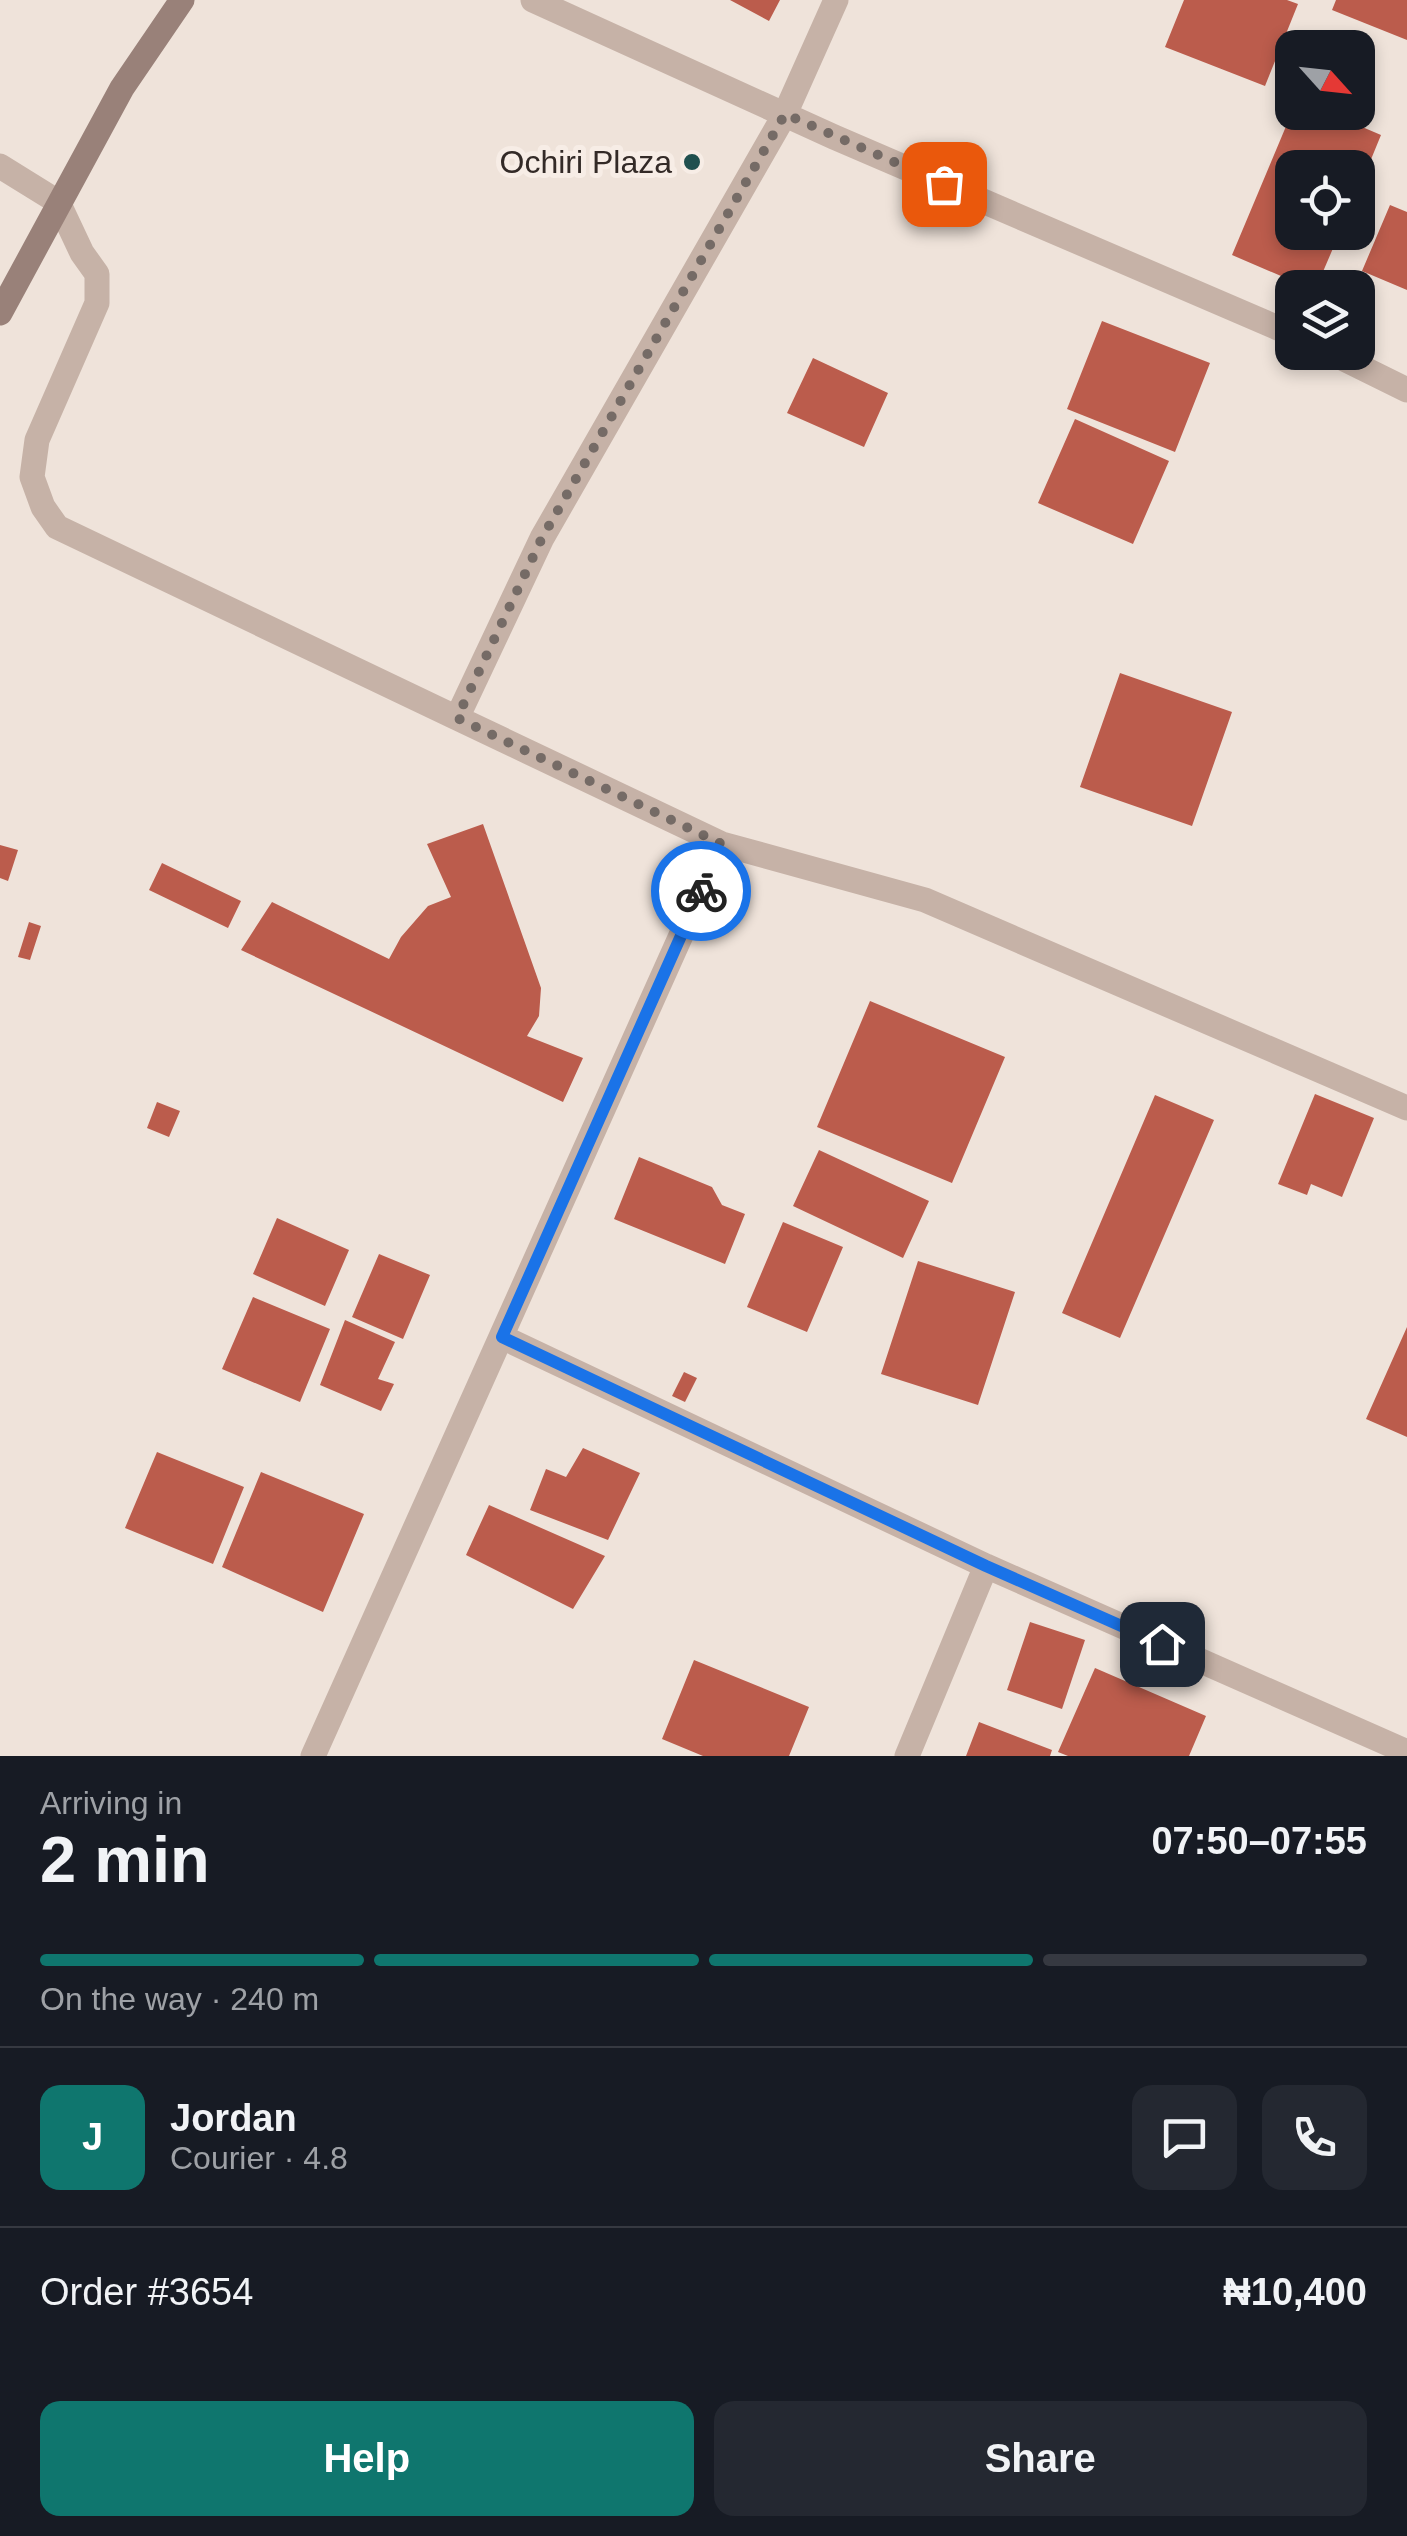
<!DOCTYPE html>
<html lang="en">
<head>
<meta charset="utf-8">
<style>
  body { margin:0; font-family:Arial,sans-serif; background:#242831; color:#f1f3f6; height:100vh; display:flex; flex-direction:column; font-size:38px; white-space:nowrap }
  * { box-sizing:border-box; margin:0 }
  p { font-size:32px; color:#9ea1a6 }
  .icon { flex:none; width:55px; height:55px; fill:none; stroke:currentColor; stroke-width:2; stroke-linecap:round; stroke-linejoin:round }
  .map { position:relative; height:1756px; overflow:hidden }
  .drawer { display:flex; flex-direction:column; background:#171b24; flex:1 }
  .drawer>* { flex:none }
  .needle { width:65px; rotate:117deg }
  .fabs { position:absolute; left:1275px; top:30px; display:grid; gap:20px }
  .fabs a { display:grid; place-items:center; width:100px; height:100px; border-radius:20px; background:#171b24; box-shadow:0 5px 15px #0003; font-size:50px }
  .pin { position:absolute; display:grid; place-items:center; width:85px; height:85px; color:#fff; margin:-42px; border-radius:20px; box-shadow:0 5px 15px #0006 }
  .courier { position:absolute; display:grid; place-items:center; width:100px; height:100px; margin:-50px; border:8px solid #1a73e8; border-radius:50%; background:#fff; color:#222; box-shadow:0 2px 12px #0007 }
  .head em { font-style:normal; font-weight:800 }
  .head div { display:flex; flex-direction:column-reverse }
  .head { display:flex; align-items:center; justify-content:space-between; height:170px; padding:0 40px }
  h1 { font-size:65px; font-weight:800; line-height:75px }
  .bar { display:grid; grid-template-columns:repeat(4,1fr); gap:15px 10px; align-content:center; height:120px; padding:0 40px }
  .bar i { height:12px; border-radius:8px; background:#363941 }
  .bar .selected { background:#0f766e }
  .bar p { grid-column:span 4 }
  .line { display:flex; align-items:center; gap:25px; padding:0 40px; border-top:2px solid #363941 }
  .line div { flex:1 }
  .round { display:grid; place-items:center; flex:none; width:105px; height:105px; border-radius:20px; background:#242831 }
  .primary-button { display:flex; gap:20px; margin-top:auto; padding:20px 40px }
  .primary-button a { flex:1; height:115px; border-radius:20px; background:#0f766e; color:#fff; font-size:40px; font-weight:800; line-height:115px; text-align:center }
  .primary-button a+a { background:#242831; color:#f1f3f6 }
  .map>svg:first-child { display:block }
</style>
</head>
<body>
<div class="map">
<svg width="1407" height="1756" viewBox="0 0 1407 1756">
  <rect width="100%" height="100%" fill="#efe3da"/>
  <path fill="#bb5c4c" d="M 730,0 L 780,0 L 769,21 Z
    M 1184,0 L 1287,0 L 1298,4 L 1265,86 L 1165,47 Z
    M 1336,0 L 1407,0 L 1407,40 L 1332,10 Z
    M 1292,112 L 1327,112 L 1381,135 L 1358,191 L 1358,168 L 1292,168 L 1292,232 L 1340,232 L 1316,288 L 1309,288 L 1232,255 Z
    M 1390,205 L 1407,212 L 1407,290 L 1362,271 Z
    M 1102,321 L 1210,363 L 1175,452 L 1067,409 Z
    M 813,358 L 888,393 L 864,447 L 787,413 Z
    M 1075,419 L 1169,461 L 1133,544 L 1038,503 Z
    M 1120,673 L 1232,712 L 1192,826 L 1080,787 Z
    M 483,824 L 541,988 L 539,1016 L 527,1036 L 583,1058 L 563,1102 L 241,950 L 272,902 L 389,959 L 401,937 L 428,906 L 451,897 L 427,844 Z
    M 0,845 L 18,850 L 8,881 L 0,878 Z
    M 162,863 L 241,901 L 228,928 L 149,890 Z
    M 29,922 L 41,926 L 30,960 L 18,957 Z
    M 870,1001 L 1005,1057 L 952,1183 L 817,1127 Z
    M 1315,1094 L 1374,1118 L 1342,1197 L 1311,1184 L 1307,1195 L 1278,1184 Z
    M 1155,1095 L 1214,1120 L 1120,1338 L 1062,1313 Z
    M 157,1102 L 180,1111 L 169,1137 L 147,1128 Z
    M 819,1150 L 929,1201 L 903,1258 L 793,1206 Z
    M 639,1157 L 712,1187 L 722,1205 L 745,1214 L 725,1264 L 614,1219 Z
    M 277,1218 L 349,1250 L 325,1306 L 253,1274 Z
    M 783,1222 L 843,1247 L 807,1332 L 747,1307 Z
    M 379,1254 L 430,1275 L 403,1339 L 352,1317 Z
    M 918,1261 L 1015,1292 L 978,1405 L 881,1374 Z
    M 253,1297 L 330,1329 L 300,1402 L 222,1369 Z
    M 345,1320 L 395,1342 L 378,1379 L 394,1384 L 381,1411 L 320,1385 Z
    M 1407,1327 L 1407,1437 L 1366,1419 Z
    M 684,1372 L 697,1378 L 685,1402 L 672,1396 Z
    M 583,1448 L 640,1473 L 608,1540 L 530,1510 L 546,1469 L 566,1477 Z
    M 157,1452 L 244,1487 L 213,1564 L 125,1528 Z
    M 261,1472 L 364,1514 L 323,1612 L 222,1567 Z
    M 489,1505 L 605,1556 L 573,1609 L 466,1555 Z
    M 1030,1622 L 1085,1640 L 1062,1709 L 1007,1690 Z
    M 694,1660 L 809,1707 L 789,1756 L 703,1756 L 662,1739 Z
    M 1095,1668 L 1206,1716 L 1189,1756 L 1068,1756 L 1058,1752 Z
    M 979,1722 L 1052,1750 L 1050,1756 L 966,1756 Z"/>
  <g fill="none" stroke-linecap="round" stroke-linejoin="round">
    <path stroke="#c6b2a7" stroke-width="25" d="M 533,0 L 834,137 L 1292,334
      M 836,0 L 785,114 L 542,538 L 457,718 L 722,844 L 925,900 L 1407,1108
      M 0,166 L 58,202 L 82,253 L 97,274 L 97,303 L 37,440 L 32,477 L 43,507 L 57,527 L 457,718
      M 1330,352 L 1407,390
      M 502,1337 L 986,1566 L 1407,1752
      M 313,1756 L 722,844
      M 907,1756 L 986,1566"/>
    <path stroke="#998179" stroke-width="25" d="M 0,313 L 122,88 L 182,0"/>
  </g>
  <g fill="none" stroke-linecap="round" stroke-linejoin="round">
    <path stroke="#756b66" stroke-width="10" stroke-dasharray="0 18" d="M 701,891 L 722,844 L 457,718 L 542,538 L 785,114 L 944,184"/>
    <path stroke="#1a73e8" stroke-width="12" d="M 701,891 L 502,1337 L 986,1566 L 1162,1644"/>
  </g>
  <circle fill="#20504f" stroke="#f7ede6" stroke-width="4" cx="692" cy="162" r="10"/>
  <g text-anchor="middle" dominant-baseline="central" stroke-width="10" stroke-linejoin="round" paint-order="stroke">
    <g font-size="32" fill="#332a27" stroke="#f7ede6" text-anchor="end">
      <text x="672" y="162">Ochiri Plaza</text>
    </g>
  </g>
</svg>
<div class="fabs">
<a><svg class="needle" viewBox="-14 -14 28 28"><path d="M0-13l5 13h-10z" fill="#e53935"/><path d="M0 13l5-13h-10z" fill="#9ea1a6"/></svg></a>
<a><svg class="icon" aria-label="locate" viewBox="0 0 24 24"><circle cx="12" cy="12" r="6"/><path d="M12 2v4M12 18v4M2 12h4M18 12h4"/></svg></a>
<a><svg class="icon" aria-label="layers" viewBox="0 0 24 24"><path d="M12 4l9 5-9 5-9-5zM3 14l9 5 9-5"/></svg></a>
</div>
<div class="pin" style="left:944px;top:184px;background:#ea580c"><svg class="icon" aria-label="bag" viewBox="0 0 24 24"><path d="M5 8h14l-1 12H6zM9 8a3 3 0 0 1 6 0"/></svg></div>
<div class="pin" style="left:1162px;top:1644px;background:#1f2937"><svg class="icon" aria-label="home" viewBox="0 0 24 24"><path d="M3 11l9-7 9 7M6 9v11h12V9"/></svg></div>
<div class="courier" style="left:701px;top:891px"><svg class="icon" aria-label="bike" viewBox="0 0 24 24"><circle cx="6" cy="16" r="4"/><circle cx="18" cy="16" r="4"/><path d="M6 16l4-8h5l3 8M10 8l3 8H6M13 5h3"/></svg></div>
</div>
<section class="drawer">
<div class="head"><div><h1>2 min</h1><p>Arriving in</p></div><em>07:50–07:55</em></div>
<div class="bar"><i class="selected"></i><i class="selected"></i><i class="selected"></i><i></i><p>On the way · 240 m</p></div>
<div class="line" style="height:180px"><b class="round" style="background:#0f766e;color:#fff">J</b><div><b>Jordan</b><p>Courier · 4.8</p></div><a class="round"><svg class="icon" aria-label="chat" viewBox="0 0 24 24"><path d="M4 5h16v11H9l-5 4z"/></svg></a><a class="round"><svg class="icon" aria-label="phone" viewBox="0 0 24 24"><path d="M5 4h4l2 5-3 2q2 4 5 5l2-3 5 2v4C11 20 4 13 5 4z"/></svg></a></div>
<div class="line" style="height:130px"><div>Order #3654</div><b>₦10,400</b></div>
<div class="primary-button"><a>Help</a><a>Share</a></div>
</section>
</body>
</html>
